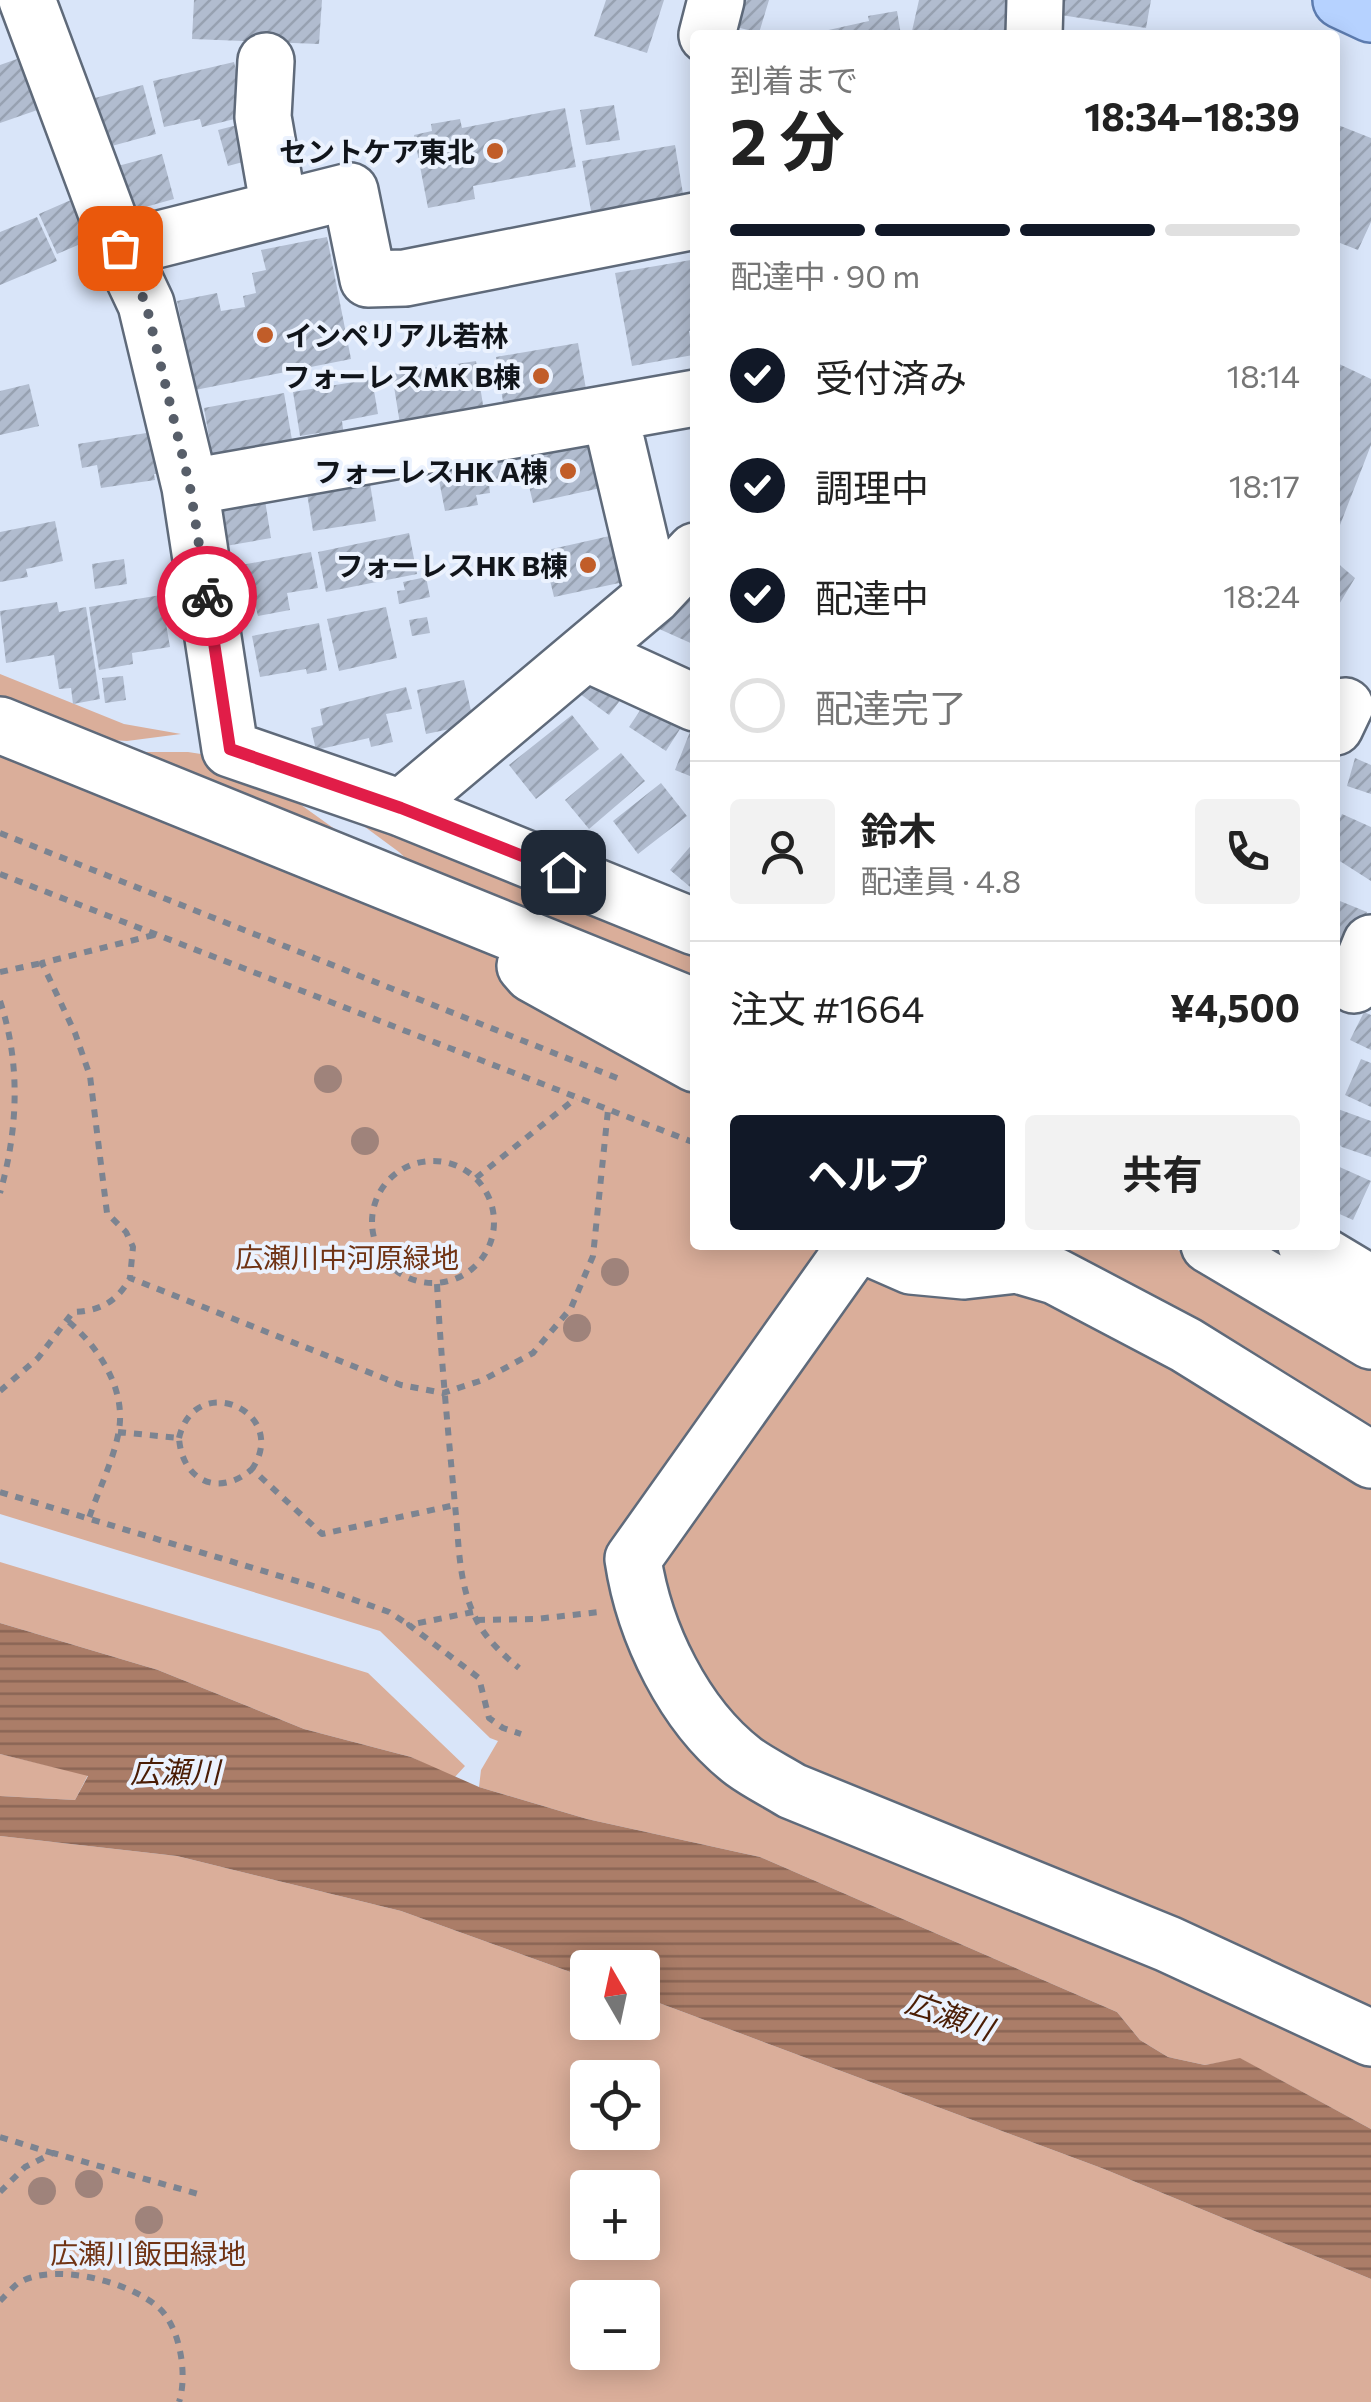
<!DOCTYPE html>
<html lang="ja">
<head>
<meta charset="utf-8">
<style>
  body { margin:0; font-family:Commissioner,"Noto Sans JP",sans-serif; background:#f2f2f2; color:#222; height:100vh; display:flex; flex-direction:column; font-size:38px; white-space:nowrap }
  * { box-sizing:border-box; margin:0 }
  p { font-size:32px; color:#767676 }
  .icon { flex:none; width:55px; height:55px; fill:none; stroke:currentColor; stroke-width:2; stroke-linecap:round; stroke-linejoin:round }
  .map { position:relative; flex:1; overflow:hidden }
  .sheet { position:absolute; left:690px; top:30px; width:650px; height:1220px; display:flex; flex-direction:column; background:#fff; border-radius:10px; box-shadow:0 5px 25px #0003 }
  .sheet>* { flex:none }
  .needle { width:65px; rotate:351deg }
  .tools { position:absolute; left:570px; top:1950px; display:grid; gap:20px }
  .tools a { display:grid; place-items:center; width:90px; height:90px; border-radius:10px; background:#fff; box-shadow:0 5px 25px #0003; font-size:50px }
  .pin { position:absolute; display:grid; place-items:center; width:85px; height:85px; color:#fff; margin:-42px; border-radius:20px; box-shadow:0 5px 15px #0006 }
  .courier { position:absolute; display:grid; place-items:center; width:100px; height:100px; margin:-50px; border:8px solid #e11d48; border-radius:50%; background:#fff; color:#222; box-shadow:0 2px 12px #0007 }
  .overview em { font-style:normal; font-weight:700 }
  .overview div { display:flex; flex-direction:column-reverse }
  .overview { display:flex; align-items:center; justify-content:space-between; height:170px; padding:0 40px }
  h1 { font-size:65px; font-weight:700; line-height:75px }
  .bar { display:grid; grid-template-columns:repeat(4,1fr); gap:15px 10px; align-content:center; height:120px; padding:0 40px }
  .bar i { height:12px; border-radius:8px; background:#e0e0e0 }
  .bar .current { background:#111827 }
  .bar p { grid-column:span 4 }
  .line { display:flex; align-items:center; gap:25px; padding:0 40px; border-top:2px solid #e0e0e0 }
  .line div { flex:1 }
  .round { display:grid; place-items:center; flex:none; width:105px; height:105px; border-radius:10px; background:#f2f2f2 }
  ol { padding:0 40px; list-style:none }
  li { display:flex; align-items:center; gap:30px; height:110px }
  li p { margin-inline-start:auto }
  li .icon { padding:10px; border-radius:50%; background:#111827; color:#fff; stroke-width:4 }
  li:last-child { color:#767676 }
  li i { width:55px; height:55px; border:5px solid #e0e0e0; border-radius:50% }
  .primary-button { display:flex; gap:20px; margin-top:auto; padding:20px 40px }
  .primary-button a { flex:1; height:115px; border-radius:10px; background:#111827; color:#fff; font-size:40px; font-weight:700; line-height:115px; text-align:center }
  .primary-button a+a { background:#f2f2f2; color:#222 }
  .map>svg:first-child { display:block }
</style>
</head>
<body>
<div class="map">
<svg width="1371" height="2402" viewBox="0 0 1371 2402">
  <defs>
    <pattern id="water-rules" width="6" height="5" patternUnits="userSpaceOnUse" patternTransform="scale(2.5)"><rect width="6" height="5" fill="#ab7d68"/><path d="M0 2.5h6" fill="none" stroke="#8a6555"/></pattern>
    <pattern id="building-hatch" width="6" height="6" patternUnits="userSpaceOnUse" patternTransform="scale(2.5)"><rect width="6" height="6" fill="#b1bccf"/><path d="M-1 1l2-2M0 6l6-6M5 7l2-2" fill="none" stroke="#97a1b1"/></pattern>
  </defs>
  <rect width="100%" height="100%" fill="#d9e5f9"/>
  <path fill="#daae9a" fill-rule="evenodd" d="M 0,674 L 124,724 L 181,734 L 127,741 L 79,738 L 0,708 Z
    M 0,741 L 695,1022 L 695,1245 L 1169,1245 L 1371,1359 L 1371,2129 L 1241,2059 L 1205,2065 L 1168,2057 L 1140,2040 L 1117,2012 L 760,1857 L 587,1819 L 479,1787 L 481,1770 L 498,1741 L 490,1738 L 380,1631 L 0,1514 Z
    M 98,752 L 188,752 L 227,758 L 258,774 L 389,868 Z
    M 342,810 L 695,937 L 695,988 L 428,879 L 399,852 Z
    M 0,1562 L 368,1673 L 465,1766 L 454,1778 L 411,1757 L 304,1729 L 158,1670 L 0,1623 Z
    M 0,1754 L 88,1775 L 75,1800 L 0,1796 Z
    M 0,1836 L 177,1856 L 401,1911 L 587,1978 L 588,2022 L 642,2022 L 643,1997 L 1104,2169 L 1371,2279 L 1371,2402 L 0,2402 ZM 588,2078 L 642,2078 L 642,2132 L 588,2132 ZM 588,2188 L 642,2188 L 642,2242 L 588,2242 ZM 588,2298 L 642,2298 L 642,2352 L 588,2352 Z"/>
  <path fill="url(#water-rules)" d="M 0,1623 L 158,1670 L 304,1729 L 411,1757 L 479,1787 L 587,1819 L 760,1857 L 1117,2012 L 1140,2040 L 1168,2057 L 1205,2065 L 1240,2058 L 1371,2129 L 1371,2279 L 1104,2169 L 643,1997 L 642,1968 L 588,1968 L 587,1978 L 401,1911 L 177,1856 L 0,1836 L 0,1796 L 75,1800 L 88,1776 L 0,1754 Z"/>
  <path fill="url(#building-hatch)" d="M 194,0 L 322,0 L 319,44 L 192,39 Z
    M 606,0 L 664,0 L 647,53 L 594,36 Z
    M 736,0 L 769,0 L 759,33 L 729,25 Z
    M 919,0 L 1015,0 L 1008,35 L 929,35 L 912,31 Z
    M 1055,0 L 1151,0 L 1146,28 L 1054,14 Z
    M 897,11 L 901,35 L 806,35 L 869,21 L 868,16 Z
    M 17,59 L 24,76 L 35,72 L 46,107 L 0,123 L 0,65 Z
    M 234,62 L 247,116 L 202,127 L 200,119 L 164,127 L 153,81 Z
    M 143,85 L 156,134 L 108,147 L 91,109 L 98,107 L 95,98 Z
    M 614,105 L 620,140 L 586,145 L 580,110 Z
    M 565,108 L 576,167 L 473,186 L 475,199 L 428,208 L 414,135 L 432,131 L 431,124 L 460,119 L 462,128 Z
    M 245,123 L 254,159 L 228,166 L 218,130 Z
    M 1338,125 L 1371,138 L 1371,222 L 1358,250 L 1335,241 Z
    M 675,145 L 684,200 L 592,216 L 582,161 Z
    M 162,154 L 174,199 L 120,214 L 107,169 Z
    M 80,196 L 99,236 L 57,254 L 39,214 Z
    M 37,217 L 57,261 L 0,285 L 0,232 Z
    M 327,237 L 351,359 L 195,390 L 177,301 L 217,293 L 221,311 L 245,307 L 243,296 L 256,293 L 252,273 L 266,270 L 261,250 Z
    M 691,260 L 695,281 L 695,330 L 689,331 L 693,355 L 632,366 L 615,273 Z
    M 578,343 L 587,395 L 504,408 L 496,357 Z
    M 476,361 L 484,411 L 400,424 L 392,374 Z
    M 1335,362 L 1371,379 L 1371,445 L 1335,538 Z
    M 372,379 L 378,414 L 342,421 L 344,436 L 320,440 L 319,433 L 300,436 L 293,392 Z
    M 29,384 L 39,426 L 0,435 L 0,391 Z
    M 284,393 L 292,440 L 252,447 L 253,454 L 213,461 L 204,408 Z
    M 165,430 L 172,471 L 154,474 L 155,480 L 101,488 L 97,465 L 82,468 L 78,444 Z
    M 603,438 L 614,485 L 533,503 L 522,456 Z
    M 508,447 L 511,464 L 501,465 L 504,481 L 489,484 L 490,493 L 476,495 L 478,505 L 445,511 L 435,460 Z
    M 369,477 L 376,521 L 313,531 L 306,487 Z
    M 264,494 L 271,538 L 214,548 L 206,503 Z
    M 55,521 L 63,561 L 26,569 L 28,577 L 0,582 L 0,532 Z
    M 409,533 L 417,574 L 326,592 L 318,552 Z
    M 623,533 L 633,580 L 554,597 L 543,551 Z
    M 311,552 L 318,588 L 287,593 L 290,610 L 258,616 L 255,604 L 227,609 L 220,569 Z
    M 124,559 L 127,584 L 95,589 L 92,564 Z
    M 1335,561 L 1355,578 L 1335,611 Z
    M 426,577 L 430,597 L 399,604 L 397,591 L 405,590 L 403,582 Z
    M 193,583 L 200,625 L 173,629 L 166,588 Z
    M 675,591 L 695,599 L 695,645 L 657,628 Z
    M 161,595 L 170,647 L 132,653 L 133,664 L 99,670 L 89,607 Z
    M 57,602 L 59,612 L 86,607 L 100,699 L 73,704 L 71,688 L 59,689 L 54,655 L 6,663 L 0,611 Z
    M 386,607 L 397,658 L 339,671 L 327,619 Z
    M 427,617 L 430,633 L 412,636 L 409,620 Z
    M 319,623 L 327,670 L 307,674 L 306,669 L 260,677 L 252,636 Z
    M 594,665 L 628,690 L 609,715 L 576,691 Z
    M 123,676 L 126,700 L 105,703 L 102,678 Z
    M 464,680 L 474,724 L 426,734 L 417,690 Z
    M 406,687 L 412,709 L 386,714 L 393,742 L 371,747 L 369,738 L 316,750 L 311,728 L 323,725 L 320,709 Z
    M 651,694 L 687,718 L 666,751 L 629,727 Z
    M 572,715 L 599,749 L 536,799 L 509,765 Z
    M 695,719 L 695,778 L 675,770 Z
    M 621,753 L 645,781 L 589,829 L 565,800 Z
    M 1355,758 L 1371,765 L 1371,794 L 1347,786 Z
    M 661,783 L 687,816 L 638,854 L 613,821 Z
    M 1342,814 L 1371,827 L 1371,881 L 1335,858 L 1335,829 Z
    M 695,841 L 695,891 L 670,870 Z
    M 1335,899 L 1367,912 L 1349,950 L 1335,944 Z
    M 1364,1012 L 1371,1015 L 1371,1050 L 1350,1040 Z
    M 1361,1059 L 1371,1063 L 1371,1107 L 1345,1095 Z
    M 1335,1108 L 1371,1121 L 1371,1157 L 1342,1147 L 1335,1140 Z
    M 1335,1165 L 1371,1181 L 1353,1220 L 1335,1212 Z"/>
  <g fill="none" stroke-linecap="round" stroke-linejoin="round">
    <g stroke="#5f6a7a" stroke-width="60">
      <path id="minor" d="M 27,0 L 120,249 L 146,304 L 190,487 L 230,749 L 401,808 L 695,927
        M 707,35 L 716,0
        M 1034,35 L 1035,0
        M 266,61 L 263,117 L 279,209
        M 120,249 L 350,191 L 368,279 L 405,278 L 695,221
        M 610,414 L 653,596
        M 190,487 L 695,398
        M 592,649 L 599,659 L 695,703
        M 0,725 L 695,1007
        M 1335,727 L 1345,706
        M 401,808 L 653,596 L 695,551
        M 525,966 L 532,974 L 695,1064
        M 1354,985 L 1371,943
        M 856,1245 L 633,1559 C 644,1632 684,1716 744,1762 C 759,1773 776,1781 792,1791 L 1168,1944 L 1371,2038
        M 863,1245 L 911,1266 L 964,1271 L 1017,1265 L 1055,1276 L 1186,1345 L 1371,1460
        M 1209,1245 L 1371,1341
        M 1306,1245 L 1371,1284"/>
    </g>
    <g stroke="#5d7caf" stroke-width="60">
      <path id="major" d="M 1341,0 L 1371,14"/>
    </g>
    <path stroke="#7c8491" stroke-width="6" stroke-dasharray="8 8" stroke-linecap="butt" d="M 0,833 L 622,1080
      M 0,874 L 695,1143
      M 154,935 L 42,963 L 75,1033 L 90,1076 L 107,1213 L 126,1232 L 133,1247 L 130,1278 L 401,1385 L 443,1393 L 483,1380 L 533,1353 L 571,1308 L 593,1256 L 608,1110
      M 0,972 L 42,963
      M 0,1001 C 21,1064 18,1130 0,1193
      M372 1222a61 61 0 1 1 122 0a61 61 0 1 1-122 0Z
      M 476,1178 L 576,1098
      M 437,1284 C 441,1358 448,1431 455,1505 C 459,1542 458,1582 475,1617 C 484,1637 502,1654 519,1668
      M 69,1322 C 98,1347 126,1388 119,1430 C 114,1459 99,1489 89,1518
      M 0,1391 L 38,1358 L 73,1312 C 100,1311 117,1302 130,1278
      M 118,1432 L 179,1438 C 182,1481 219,1498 252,1469 L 322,1534 L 455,1505
      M 179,1438 C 195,1369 291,1412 252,1469
      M 0,1492 L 320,1588 L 389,1612 L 409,1625
      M 473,1612 L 409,1625 L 479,1678 L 489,1718 L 503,1728 L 521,1734
      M 477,1620 L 536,1619 L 599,1612
      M 0,2137 L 52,2153
      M 0,2192 L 25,2167 L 53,2153 L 202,2195
      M 0,2301 C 5,2296 11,2289 17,2284 C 51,2261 128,2281 158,2307 C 180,2326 188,2375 179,2402"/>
    <use href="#minor" stroke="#fff" stroke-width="55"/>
    <use href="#major" stroke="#b6d2ff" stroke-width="55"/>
  </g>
  <g fill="#9f837b">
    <circle cx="328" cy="1079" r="14"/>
    <circle cx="365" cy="1141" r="14"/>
    <circle cx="615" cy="1272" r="14"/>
    <circle cx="577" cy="1328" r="14"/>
    <circle cx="89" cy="2184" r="14"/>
    <circle cx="42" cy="2191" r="14"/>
    <circle cx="149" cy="2220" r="14"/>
  </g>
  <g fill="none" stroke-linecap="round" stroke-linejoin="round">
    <path stroke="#575e69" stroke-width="10" stroke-dasharray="0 18" d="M 120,248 L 146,304 L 190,487 L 207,596"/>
    <path stroke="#e11d48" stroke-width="12" d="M 207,596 L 230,749 L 401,808 L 563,872"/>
  </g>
  <g fill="#c15d29" stroke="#ebf2fe" stroke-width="4">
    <circle cx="495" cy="151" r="10"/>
    <circle cx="265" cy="335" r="10"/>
    <circle cx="541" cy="376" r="10"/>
    <circle cx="568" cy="471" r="10"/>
    <circle cx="588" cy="565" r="10"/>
  </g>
  <g text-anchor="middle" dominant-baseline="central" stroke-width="8" stroke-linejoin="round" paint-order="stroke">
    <g font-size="28" font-weight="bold" fill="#11151b" stroke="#ebf2fe" text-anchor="end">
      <text x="475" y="151">セントケア東北</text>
      <text x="285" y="335" text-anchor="start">インペリアル若林</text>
      <text x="521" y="376">フォーレスMK B棟</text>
      <text x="548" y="471">フォーレスHK A棟</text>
      <text x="568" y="565">フォーレスHK B棟</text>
    </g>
    <g font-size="28" fill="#703314" stroke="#ebf2fe">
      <text x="347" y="1257">広瀬川中河原緑地</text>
      <text x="148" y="2253">広瀬川飯田緑地</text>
    </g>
    <g font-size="30" font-style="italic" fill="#4a1d05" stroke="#ebf2fe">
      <text x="175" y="1770">広瀬川</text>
      <text transform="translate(950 2014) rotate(19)">広瀬川</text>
    </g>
  </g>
</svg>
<div class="tools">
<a><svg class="needle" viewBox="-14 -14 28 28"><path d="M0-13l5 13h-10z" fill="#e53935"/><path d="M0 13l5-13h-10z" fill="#767676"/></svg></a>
<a><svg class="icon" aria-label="locate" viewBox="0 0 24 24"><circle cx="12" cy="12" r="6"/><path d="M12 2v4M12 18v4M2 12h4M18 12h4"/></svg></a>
<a>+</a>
<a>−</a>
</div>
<div class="pin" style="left:120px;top:248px;background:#ea580c"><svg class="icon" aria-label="bag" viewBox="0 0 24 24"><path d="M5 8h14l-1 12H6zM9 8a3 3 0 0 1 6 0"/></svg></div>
<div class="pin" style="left:563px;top:872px;background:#1f2937"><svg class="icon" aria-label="home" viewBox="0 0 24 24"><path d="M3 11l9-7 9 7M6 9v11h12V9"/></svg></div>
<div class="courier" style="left:207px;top:596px"><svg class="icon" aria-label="bike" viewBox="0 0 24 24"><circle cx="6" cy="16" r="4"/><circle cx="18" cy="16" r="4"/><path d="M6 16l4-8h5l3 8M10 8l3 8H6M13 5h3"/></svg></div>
<section class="sheet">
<div class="overview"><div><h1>2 分</h1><p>到着まで</p></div><em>18:34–18:39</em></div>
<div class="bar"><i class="current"></i><i class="current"></i><i class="current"></i><i></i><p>配達中 · 90 m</p></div>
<ol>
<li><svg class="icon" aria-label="check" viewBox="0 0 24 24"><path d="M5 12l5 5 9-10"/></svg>受付済み<p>18:14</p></li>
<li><svg class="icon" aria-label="check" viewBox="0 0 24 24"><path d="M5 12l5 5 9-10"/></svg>調理中<p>18:17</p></li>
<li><svg class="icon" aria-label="check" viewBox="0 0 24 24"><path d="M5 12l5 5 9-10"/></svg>配達中<p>18:24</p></li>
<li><i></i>配達完了</li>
</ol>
<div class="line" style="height:180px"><a class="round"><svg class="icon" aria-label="person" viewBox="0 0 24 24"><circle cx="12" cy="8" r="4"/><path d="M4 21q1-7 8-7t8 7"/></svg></a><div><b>鈴木</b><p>配達員 · 4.8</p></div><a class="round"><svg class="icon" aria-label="phone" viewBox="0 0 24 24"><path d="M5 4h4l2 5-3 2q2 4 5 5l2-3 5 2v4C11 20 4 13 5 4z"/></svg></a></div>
<div class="line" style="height:130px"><div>注文 #1664</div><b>¥4,500</b></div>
<div class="primary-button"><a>ヘルプ</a><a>共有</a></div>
</section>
</div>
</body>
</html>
